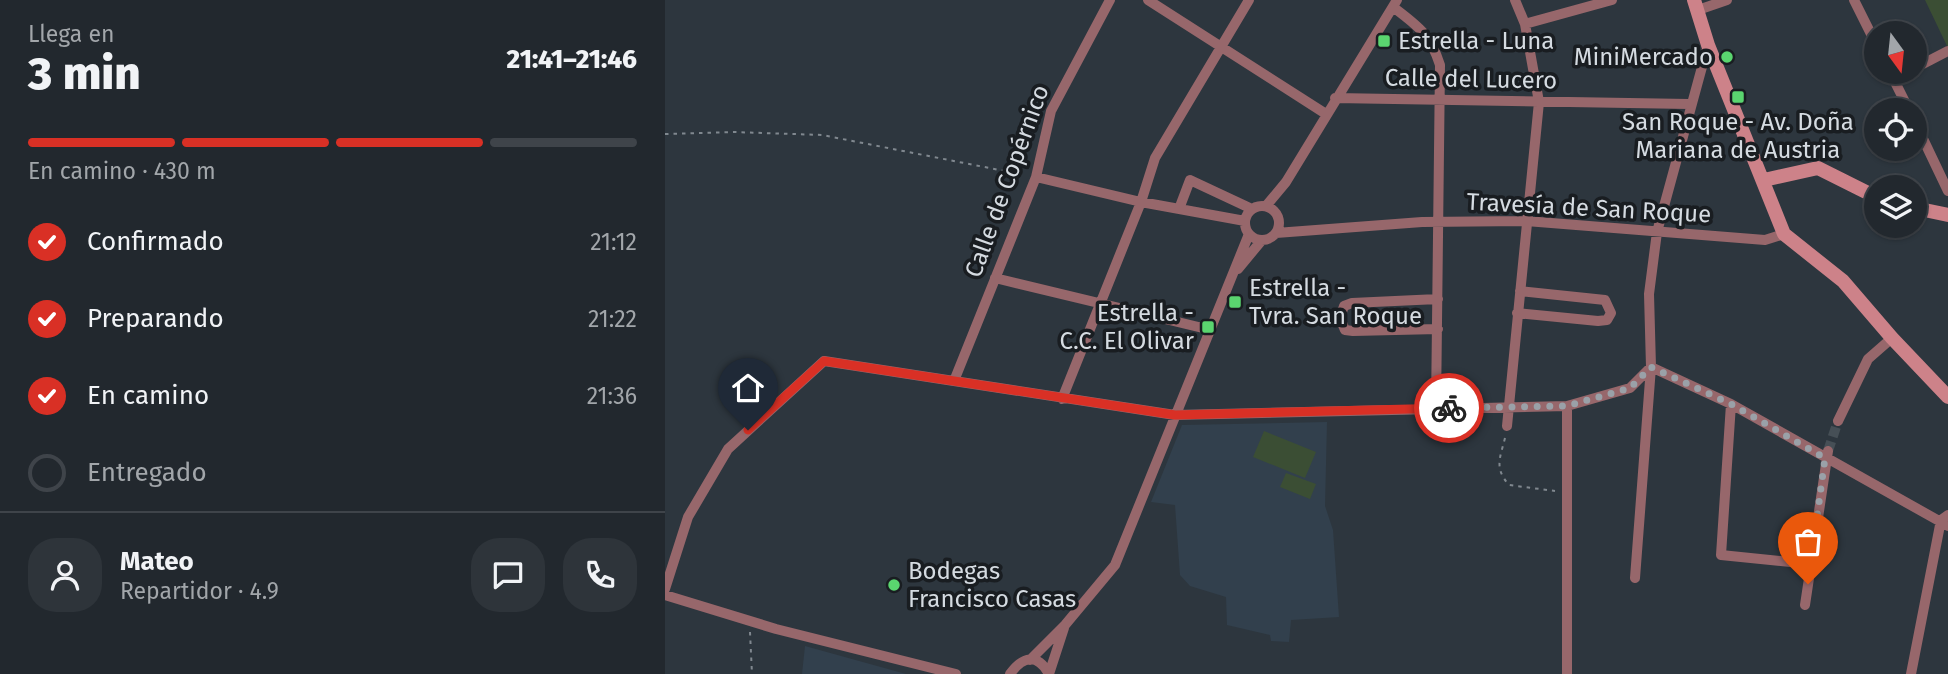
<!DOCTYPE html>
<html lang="es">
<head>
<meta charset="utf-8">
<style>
  body { margin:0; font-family:"Fira Sans",sans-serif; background:#2e343a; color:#f1f3f6; height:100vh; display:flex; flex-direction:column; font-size:26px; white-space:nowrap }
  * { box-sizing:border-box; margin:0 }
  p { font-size:23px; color:#a2a6aa }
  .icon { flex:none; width:38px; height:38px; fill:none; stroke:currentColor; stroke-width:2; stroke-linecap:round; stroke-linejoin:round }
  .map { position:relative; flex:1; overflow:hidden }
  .panel { display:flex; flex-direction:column; background:#22282e; width:665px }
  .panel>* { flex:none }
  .needle { width:46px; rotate:165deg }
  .fabs { position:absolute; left:1199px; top:21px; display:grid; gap:14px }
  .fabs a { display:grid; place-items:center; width:63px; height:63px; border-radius:50%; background:#22282e; box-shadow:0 2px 5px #0004,0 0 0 2px #3f444a; font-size:35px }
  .pin { position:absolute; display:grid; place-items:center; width:60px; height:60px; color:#fff; margin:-72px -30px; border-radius:50% 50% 50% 0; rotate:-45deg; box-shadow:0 0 7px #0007 }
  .pin .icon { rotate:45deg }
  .courier { position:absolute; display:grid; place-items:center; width:70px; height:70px; margin:-35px; border:5px solid #d93025; border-radius:50%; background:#fff; color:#222; box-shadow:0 2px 9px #0007 }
  .head em { font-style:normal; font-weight:800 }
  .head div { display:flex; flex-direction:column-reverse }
  .head { display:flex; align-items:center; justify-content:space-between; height:119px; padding:0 28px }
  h1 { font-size:46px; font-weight:800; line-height:52px }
  .bar { display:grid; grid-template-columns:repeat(4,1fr); gap:10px 7px; align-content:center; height:84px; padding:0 28px }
  .bar i { height:9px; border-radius:5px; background:#3f444a }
  .bar .selected { background:#d93025 }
  .bar p { grid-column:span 4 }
  .line { display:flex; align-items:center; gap:18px; padding:0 28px; border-top:2px solid #3f444a }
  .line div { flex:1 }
  .round { display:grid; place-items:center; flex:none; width:74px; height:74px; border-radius:28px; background:#2e343a }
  ol { padding:0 28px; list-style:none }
  li { display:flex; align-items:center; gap:21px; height:77px }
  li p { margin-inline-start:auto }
  li .icon { padding:7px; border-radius:50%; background:#d93025; color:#fff; stroke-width:4 }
  li:last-child { color:#a2a6aa }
  li i { width:38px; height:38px; border:4px solid #3f444a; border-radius:50% }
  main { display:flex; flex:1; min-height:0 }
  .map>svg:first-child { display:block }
</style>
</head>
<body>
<main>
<section class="panel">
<div class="head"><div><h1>3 min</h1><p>Llega en</p></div><em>21:41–21:46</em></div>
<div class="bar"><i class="selected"></i><i class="selected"></i><i class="selected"></i><i></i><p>En camino · 430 m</p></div>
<ol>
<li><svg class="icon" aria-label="check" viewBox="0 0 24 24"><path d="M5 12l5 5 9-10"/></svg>Confirmado<p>21:12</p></li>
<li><svg class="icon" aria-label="check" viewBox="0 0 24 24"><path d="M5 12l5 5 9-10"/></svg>Preparando<p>21:22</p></li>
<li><svg class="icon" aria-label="check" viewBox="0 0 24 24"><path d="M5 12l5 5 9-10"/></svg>En camino<p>21:36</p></li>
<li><i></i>Entregado</li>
</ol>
<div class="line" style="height:126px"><a class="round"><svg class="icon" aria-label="person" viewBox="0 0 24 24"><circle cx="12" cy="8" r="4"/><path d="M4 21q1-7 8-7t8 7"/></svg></a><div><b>Mateo</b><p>Repartidor · 4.9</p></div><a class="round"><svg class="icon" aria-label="chat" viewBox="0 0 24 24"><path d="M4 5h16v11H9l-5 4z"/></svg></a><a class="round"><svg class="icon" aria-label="phone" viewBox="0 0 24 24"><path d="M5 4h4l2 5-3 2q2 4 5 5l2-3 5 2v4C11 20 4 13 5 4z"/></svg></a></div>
</section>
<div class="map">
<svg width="1283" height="674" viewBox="0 0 1283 674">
  <rect width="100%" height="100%" fill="#2d363e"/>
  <path fill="#32404d" d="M 662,422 L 660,506 L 668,530 L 674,617 L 626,620 L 624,642 L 606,641 L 605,635 L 562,625 L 561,597 L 525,586 L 515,575 L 510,505 L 486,502 L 517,425 Z
    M 140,646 L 241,674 L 137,674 Z"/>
  <path fill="#3b4e34" d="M 1260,0 L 1283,0 L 1283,48 Z
    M 599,431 L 651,452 L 640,478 L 588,457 Z
    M 621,473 L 651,484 L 645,499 L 615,487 Z"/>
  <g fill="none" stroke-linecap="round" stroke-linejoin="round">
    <path stroke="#464f56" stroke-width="10" stroke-dasharray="10 5" stroke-linecap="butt" d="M 1163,451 L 1173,421"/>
    <path stroke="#80888f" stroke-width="2" stroke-dasharray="3.5 5" stroke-linecap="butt" d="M 0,134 L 68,132 L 157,135 L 360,175
      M 840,438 C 835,458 829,468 844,485 L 890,491
      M 85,632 L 87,674"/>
    <path stroke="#97676b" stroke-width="10" d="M 483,0 L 661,114
      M 1189,0 L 1211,44
      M 728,7 C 753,26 765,34 775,65 L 771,408
      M 1033,10 L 1062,0
      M 860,24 L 947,0
      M 1250,68 L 1283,51
      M 1225,72 L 1244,110
      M 1228,78 L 1241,72
      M 670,98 L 1024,104
      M 1250,122 L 1283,191
      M 371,177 L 476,202 L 580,221
      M580 223a17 17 0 1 1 34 0a17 17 0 1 1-34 0Z
      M 601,206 L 621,182 L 732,0
      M 514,209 L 525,180 L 587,209
      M 611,233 L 757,222 L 861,221 L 1100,240 L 1119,234
      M 573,269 L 597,240
      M 330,278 L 546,330
      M 852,313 L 933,321 L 942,320 L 946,313 L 940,300 L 855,291
      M 773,329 L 688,331 L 680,330 L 675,318 L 679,306 L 687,303 L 773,299
      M 986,367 L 1066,404 L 1283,526
      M 289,381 L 371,177 L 386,111 L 445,0
      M 397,399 L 476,202 L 490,158 L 584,0
      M 1066,404 L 1056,555 L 1145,564
      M 902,406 L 902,674
      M 1173,421 L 1203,359 L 1227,338
      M 842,426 L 874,102 L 860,24 L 850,0
      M 970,578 L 986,367 L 984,294 L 992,232 L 1043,45
      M 0,589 L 23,517 L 63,449 L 159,361 L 510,415 L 902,406 L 965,388 L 986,367
      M 0,595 L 111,629 L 291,674
      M 1140,605 L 1163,451
      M 365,660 L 400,625 L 450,565 L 584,234
      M 345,674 C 358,656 372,653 384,674
      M 384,674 L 399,628
      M 1246,674 L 1276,520 L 1283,515"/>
    <path stroke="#cd8289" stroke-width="14" d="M 1029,0 L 1043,45 L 1119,234 L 1178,281 L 1227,338 L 1283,397
      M 1099,180 L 1153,168 L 1211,197
      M 1250,208 L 1283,215"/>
  </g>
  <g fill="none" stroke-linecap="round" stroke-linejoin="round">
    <path stroke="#9aa1a8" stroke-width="7" stroke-dasharray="0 12.6" d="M 784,408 L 902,406 L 965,388 L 986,367 L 1066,404 L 1160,458 L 1143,584"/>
    <path stroke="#d93025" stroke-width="9" d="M 83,430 L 159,361 L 510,415 L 784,408"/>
  </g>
  <g fill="#5ad56f" stroke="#191d21" stroke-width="2.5">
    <rect x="712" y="34" width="14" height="14" rx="3.5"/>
    <circle cx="1062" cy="57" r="7"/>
    <rect x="1066" y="90" width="14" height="14" rx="3.5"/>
    <rect x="563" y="295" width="14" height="14" rx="3.5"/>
    <rect x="536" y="320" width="14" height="14" rx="3.5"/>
    <circle cx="229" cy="585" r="7"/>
  </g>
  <g text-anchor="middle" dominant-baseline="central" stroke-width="7" stroke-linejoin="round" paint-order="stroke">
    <g font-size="24" fill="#d5dbe1" stroke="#191d21" text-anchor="start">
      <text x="733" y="41">Estrella - Luna</text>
      <text x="1048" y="57" text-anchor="end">MiniMercado</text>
      <text x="1073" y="122" text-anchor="middle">San Roque - Av. Doña<tspan x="1073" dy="28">Mariana de Austria</tspan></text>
      <text x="584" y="288">Estrella -<tspan x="584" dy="28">Tvra. San Roque</tspan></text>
      <text x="529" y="313" text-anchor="end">Estrella -<tspan x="529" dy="28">C.C. El Olivar</tspan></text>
      <text x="243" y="571">Bodegas<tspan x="243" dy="28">Francisco Casas</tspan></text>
    </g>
    <g font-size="24" fill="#d5dbe1" stroke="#191d21">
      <text transform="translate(806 79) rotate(1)">Calle del Lucero</text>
      <text transform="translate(342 181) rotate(-70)">Calle de Copérnico</text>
      <text transform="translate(924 208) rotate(3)">Travesía de San Roque</text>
    </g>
  </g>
</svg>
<div class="fabs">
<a><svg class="needle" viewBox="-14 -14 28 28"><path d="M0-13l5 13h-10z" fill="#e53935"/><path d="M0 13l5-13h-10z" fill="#a2a6aa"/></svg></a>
<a><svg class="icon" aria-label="locate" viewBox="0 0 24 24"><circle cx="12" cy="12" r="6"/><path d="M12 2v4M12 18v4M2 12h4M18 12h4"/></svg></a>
<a><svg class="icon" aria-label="layers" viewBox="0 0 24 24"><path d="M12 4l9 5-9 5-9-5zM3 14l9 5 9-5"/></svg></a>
</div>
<div class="pin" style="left:1143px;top:584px;background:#ea580c"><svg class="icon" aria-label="bag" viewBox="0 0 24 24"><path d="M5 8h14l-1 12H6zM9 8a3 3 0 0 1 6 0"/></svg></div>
<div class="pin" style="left:83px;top:430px;background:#1f2937"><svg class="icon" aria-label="home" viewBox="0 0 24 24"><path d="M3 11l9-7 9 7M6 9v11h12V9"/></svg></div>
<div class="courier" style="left:784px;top:408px"><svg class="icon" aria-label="bike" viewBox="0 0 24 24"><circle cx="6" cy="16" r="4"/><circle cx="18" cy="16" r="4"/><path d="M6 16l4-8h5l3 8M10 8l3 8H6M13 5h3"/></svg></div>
</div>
</main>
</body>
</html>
